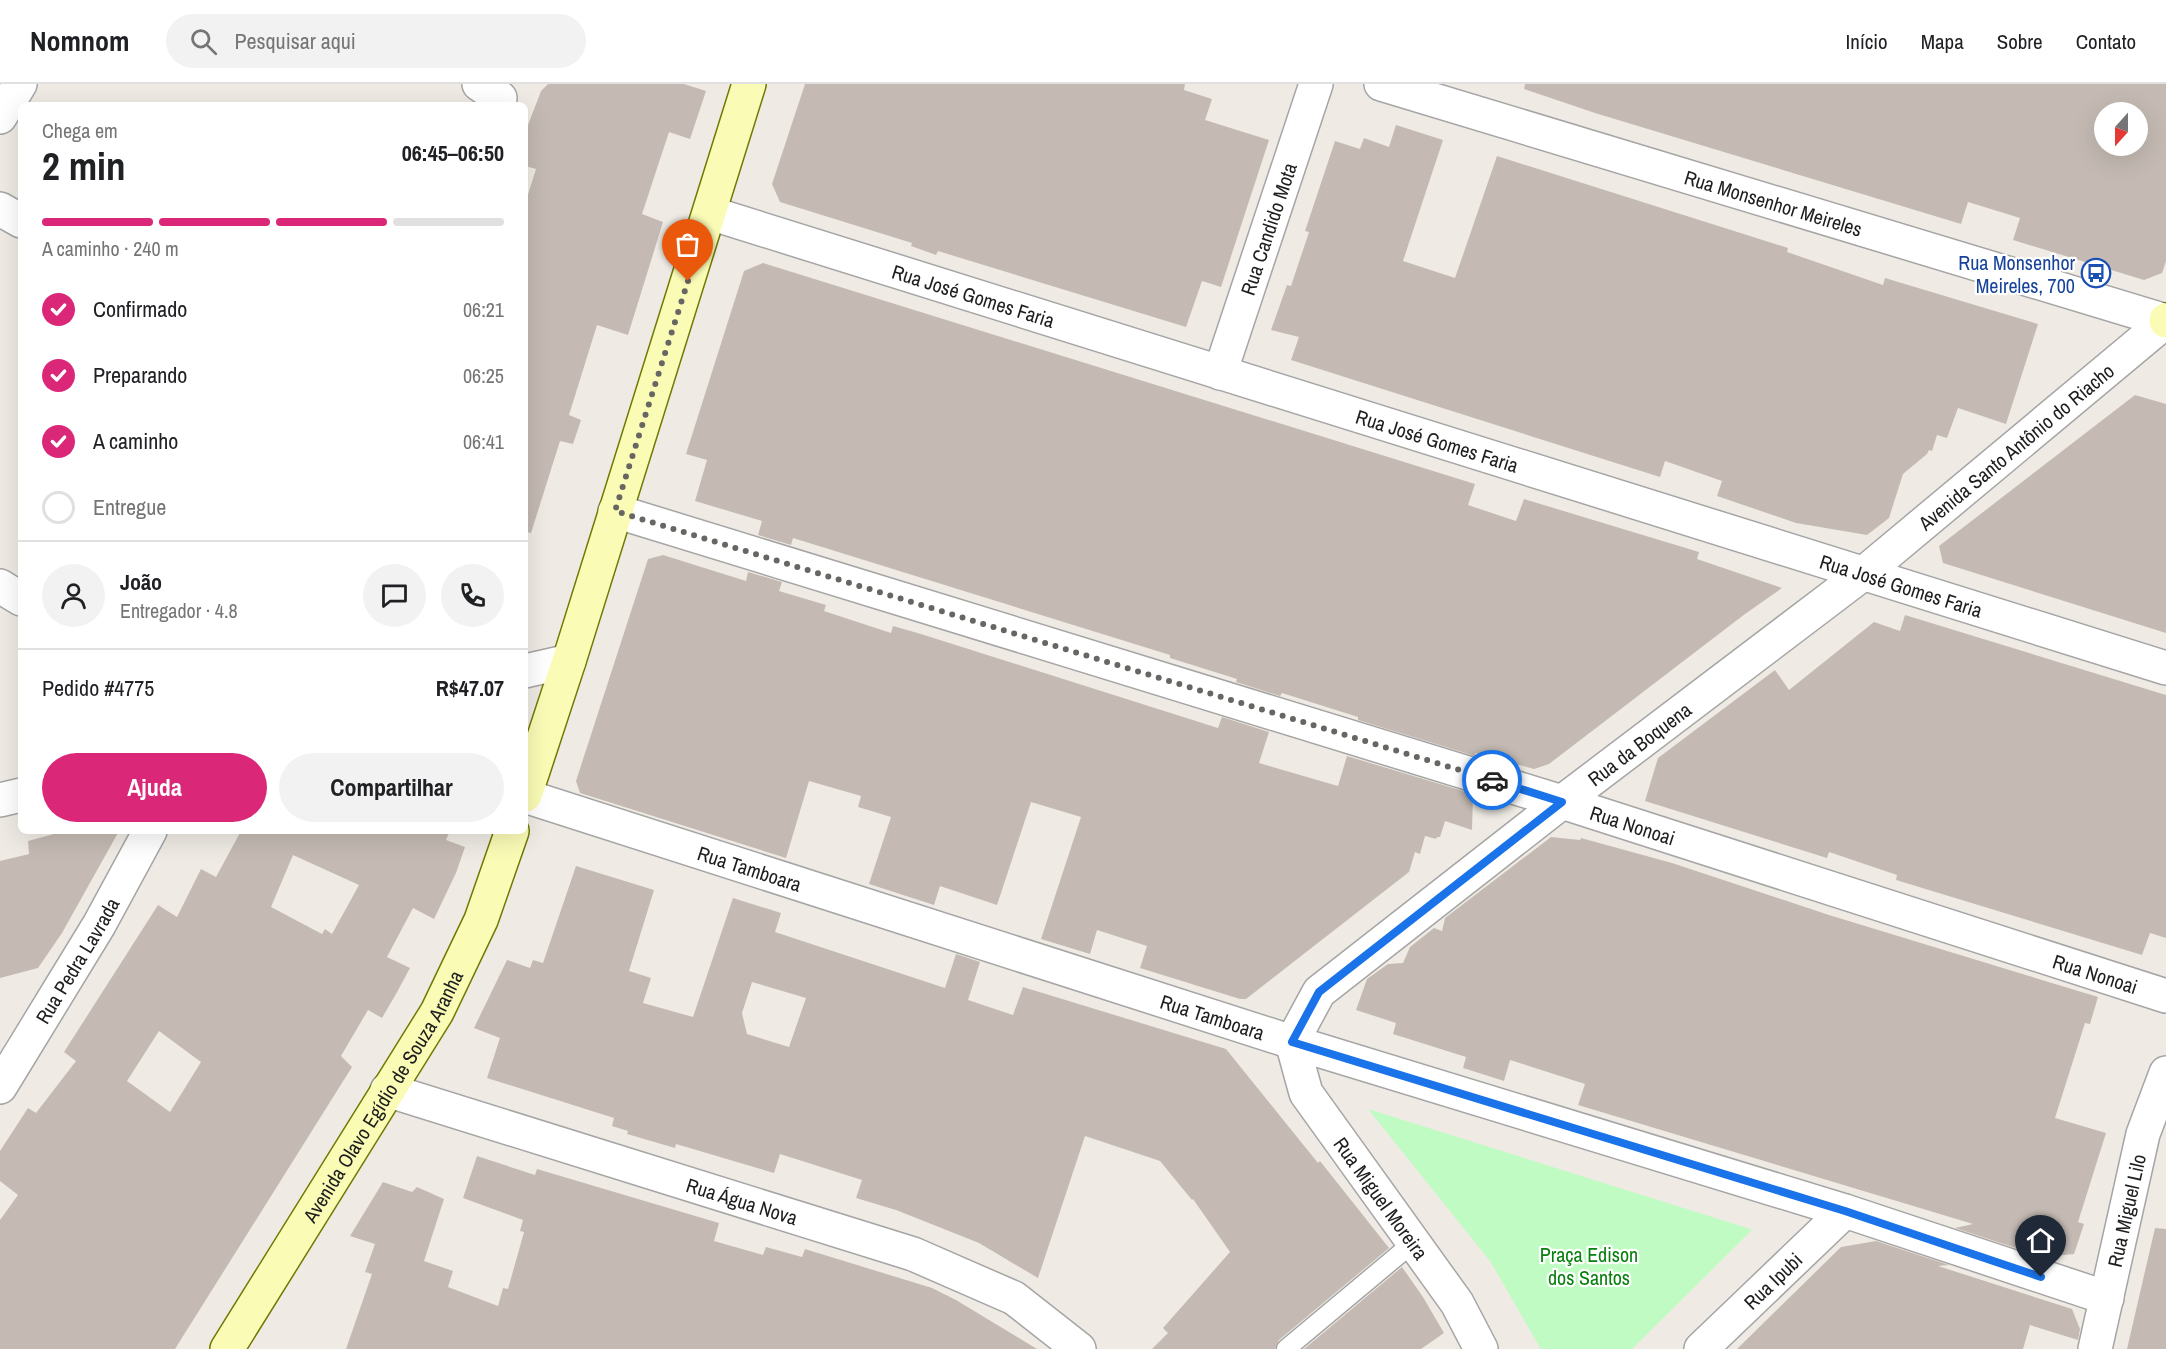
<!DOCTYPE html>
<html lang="pt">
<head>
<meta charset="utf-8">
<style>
  body { margin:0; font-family:"Archivo Narrow",sans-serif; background:#f2f2f2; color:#202124; height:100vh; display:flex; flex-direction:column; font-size:22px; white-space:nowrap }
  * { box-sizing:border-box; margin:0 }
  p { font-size:20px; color:#757577 }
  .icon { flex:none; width:33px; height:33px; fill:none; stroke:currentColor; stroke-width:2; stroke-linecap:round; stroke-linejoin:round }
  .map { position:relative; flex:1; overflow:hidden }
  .sheet { position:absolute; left:18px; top:18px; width:510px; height:732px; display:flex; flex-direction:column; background:#fff; border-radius:9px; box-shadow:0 6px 24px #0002 }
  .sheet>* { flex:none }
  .needle { width:39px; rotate:201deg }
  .fabs { position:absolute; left:2094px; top:18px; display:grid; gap:12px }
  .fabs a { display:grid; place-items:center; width:54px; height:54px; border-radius:50%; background:#fff; box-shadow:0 6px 24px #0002; font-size:30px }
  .pin { position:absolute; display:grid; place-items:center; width:51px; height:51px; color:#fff; margin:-62px -26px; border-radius:50% 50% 50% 0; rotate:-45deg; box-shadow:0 0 6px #0007 }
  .pin .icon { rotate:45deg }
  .courier { position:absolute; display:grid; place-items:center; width:60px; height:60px; margin:-30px; border:4px solid #1a73e8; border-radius:50%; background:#fff; color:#222; box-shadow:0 2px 8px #0007 }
  .summary em { font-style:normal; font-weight:700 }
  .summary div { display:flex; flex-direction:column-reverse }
  .summary { display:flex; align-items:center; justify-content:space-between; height:102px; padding:0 24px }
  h1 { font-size:39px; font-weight:700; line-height:45px }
  .bar { display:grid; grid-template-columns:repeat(4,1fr); gap:9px 6px; align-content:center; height:72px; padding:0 24px }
  .bar i { height:8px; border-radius:4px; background:#e0e0e0 }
  .bar .on { background:#db2777 }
  .bar p { grid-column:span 4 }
  .line { display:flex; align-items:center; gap:15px; padding:0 24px; border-top:2px solid #e0e0e0 }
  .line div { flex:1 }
  .round { display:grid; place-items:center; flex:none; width:63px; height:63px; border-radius:32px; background:#f2f2f2 }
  ol { padding:0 24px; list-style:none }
  li { display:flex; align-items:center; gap:18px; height:66px }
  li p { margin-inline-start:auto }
  li .icon { padding:6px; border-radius:50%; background:#db2777; color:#fff; stroke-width:4 }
  li:last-child { color:#757577 }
  li i { width:33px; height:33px; border:3px solid #e0e0e0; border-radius:50% }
  .cta { display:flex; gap:12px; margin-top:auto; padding:12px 24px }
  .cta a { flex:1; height:69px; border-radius:36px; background:#db2777; color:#fff; font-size:24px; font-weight:700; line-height:69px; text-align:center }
  .cta a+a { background:#f2f2f2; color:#202124 }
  header { display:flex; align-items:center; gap:36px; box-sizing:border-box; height:84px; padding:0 30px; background:#fff; border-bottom:2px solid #e0e0e0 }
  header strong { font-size:28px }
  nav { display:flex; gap:33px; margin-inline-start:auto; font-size:21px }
  .search { width:420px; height:54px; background:#f2f2f2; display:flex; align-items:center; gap:15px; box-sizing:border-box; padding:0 21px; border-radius:33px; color:#757577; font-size:22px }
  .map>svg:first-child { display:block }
</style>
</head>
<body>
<header>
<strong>Nomnom</strong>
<div class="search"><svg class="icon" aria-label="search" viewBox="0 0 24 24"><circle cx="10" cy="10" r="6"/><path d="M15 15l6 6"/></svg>Pesquisar aqui</div>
<nav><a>Início</a><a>Mapa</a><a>Sobre</a><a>Contato</a></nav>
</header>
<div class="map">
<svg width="2166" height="1265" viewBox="0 0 2166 1265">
  <rect width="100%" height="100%" fill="#efebe4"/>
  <path fill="#bffbc2" d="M 1368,1025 L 1744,1143 L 1752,1146 L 1632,1265 L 1541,1265 L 1490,1177 Z"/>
  <path fill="#c4bab3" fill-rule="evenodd" d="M 548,0 L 684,0 L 706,7 L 690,55 L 669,48 L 642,130 L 663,138 L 628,251 L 597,241 L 569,331 L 581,336 L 573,360 L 560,357 L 531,449 L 525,448 L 525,120 L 536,85 L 525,82 L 525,49 L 541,7 Z
    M 805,0 L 1185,0 L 1184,6 L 1212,15 L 1205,36 L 1269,56 L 1221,203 L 1202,197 L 1186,243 L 938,167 L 936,171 L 911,162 L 912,159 L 780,118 L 772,100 Z
    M 1525,0 L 2166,0 L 2166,177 L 2162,189 L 2144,196 L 2013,156 L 2020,134 L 1968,118 L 1961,140 L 1595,29 L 1524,5 ZM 2104,28 L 2138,28 L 2138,62 L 2104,62 Z
    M 1396,41 L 1443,56 L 1403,177 L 1455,194 L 1497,72 L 1788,164 L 1787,168 L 1883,201 L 1885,194 L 2038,240 L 2006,340 L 1958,324 L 1947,354 L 1937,351 L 1932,367 L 1929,366 L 1927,370 L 1903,390 L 1889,434 L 1867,451 L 1796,439 L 1717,412 L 1722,397 L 1665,377 L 1660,393 L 1291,276 L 1299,253 L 1271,246 L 1287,201 L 1291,202 L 1309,148 L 1305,147 L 1335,57 L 1360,65 L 1364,54 L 1389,63 Z
    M 763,179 L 1475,400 L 1468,421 L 1516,437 L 1524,415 L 1699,468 L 1697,475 L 1782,504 L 1745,530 L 1549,680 L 1534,685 L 1475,669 L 1475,672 L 1358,636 L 1358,633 L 1282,609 L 1280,612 L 1236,598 L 1237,595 L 1170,574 L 1170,571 L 793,454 L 791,461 L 758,451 L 762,437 L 695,417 L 707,376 L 686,370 L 744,187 Z
    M 2135,311 L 2166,320 L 2166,549 L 1943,479 L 1939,462 Z
    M 663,471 L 746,497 L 748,488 L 782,498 L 779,507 L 826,521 L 824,527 L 891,549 L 893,542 L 921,550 L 1218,644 L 1222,633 L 1269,648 L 1259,679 L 1338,702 L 1347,672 L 1473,710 L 1472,746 L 1445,737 L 1440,753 L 1437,753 L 1436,755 L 1425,752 L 1420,770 L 1415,768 L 1409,788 L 1246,915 L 1240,915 L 1140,884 L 1147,862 L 1097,846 L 1090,870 L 1041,855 L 1081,733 L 1031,718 L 997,821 L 940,802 L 934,821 L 869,800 L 891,733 L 858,723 L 861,712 L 809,697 L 786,774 L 580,709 L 576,697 L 648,475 Z
    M 1905,531 L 2166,611 L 2166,854 L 2150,849 L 2142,871 L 1896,796 L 1897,791 L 1829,768 L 1827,774 L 1645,717 L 1658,674 L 1775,586 L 1789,606 L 1874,538 L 1900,547 Z
    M 65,747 L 119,747 L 62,849 L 38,884 L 0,894 L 0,777 L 29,770 L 28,757 Z
    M 241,747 L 450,747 L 446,756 L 465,763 L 456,789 L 434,835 L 413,824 L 387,873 L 410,884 L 396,910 L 382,934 L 368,926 L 341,972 L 352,983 L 175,1265 L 0,1265 L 0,1136 L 18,1111 L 0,1097 L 0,1067 L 28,1024 L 36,1029 L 76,977 L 64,968 L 158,821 L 177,833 L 201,785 L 216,793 ZM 293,771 L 359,801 L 332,850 L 325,845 L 322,850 L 271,823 ZM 159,947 L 201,978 L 170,1028 L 127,997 Z
    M 1551,753 L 1580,756 L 1581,754 L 1672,779 L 1829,831 L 2098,913 L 2090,940 L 2085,939 L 2055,1034 L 2106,1049 L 2078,1138 L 2084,1140 L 2074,1170 L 2043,1173 L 1955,1144 L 1973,1140 L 1578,1021 L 1585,1000 L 1510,976 L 1504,997 L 1479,989 L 1463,984 L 1466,973 L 1393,950 L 1396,939 L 1356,926 L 1367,895 L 1388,880 L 1403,879 L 1410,863 L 1434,844 L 1442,847 L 1445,834 Z
    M 576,782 L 654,806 L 629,887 L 651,894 L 643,919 L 693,933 L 733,814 L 781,829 L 775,848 L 945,904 L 956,870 L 980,878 L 968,916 L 1013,931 L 1023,903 L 1226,965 L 1318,1079 L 1320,1077 L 1389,1164 L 1279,1256 L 1275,1265 L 1152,1265 L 1168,1249 L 1163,1244 L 1230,1168 L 1193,1115 L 1192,1116 L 1160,1077 L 1085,1052 L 1038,1194 L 979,1159 L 896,1126 L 856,1114 L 862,1096 L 780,1070 L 774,1089 L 676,1060 L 675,1064 L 627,1050 L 628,1047 L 612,1042 L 614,1034 L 487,994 L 500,954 L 474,944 L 507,876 L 530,884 L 533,876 L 543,879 ZM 752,898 L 806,914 L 789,963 L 747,950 L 742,929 Z
    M 477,1072 L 535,1091 L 537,1085 L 719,1139 L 714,1157 L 763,1171 L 766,1163 L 802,1173 L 805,1165 L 932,1204 L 956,1216 L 1037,1265 L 346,1265 L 372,1190 L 365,1188 L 375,1160 L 350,1152 L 383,1098 L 412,1108 L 417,1103 L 444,1115 L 424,1177 L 453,1187 L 448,1203 L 498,1222 L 503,1204 L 508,1205 L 524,1148 L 520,1147 L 523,1136 L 463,1114 Z
    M 2155,1144 L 2166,1145 L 2166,1265 L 2127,1265 Z
    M 1876,1157 L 1949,1181 L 1938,1182 L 2072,1225 L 2080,1245 L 2078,1256 L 2030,1241 L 2023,1265 L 1737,1265 L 1841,1163 Z
    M 1402,1183 L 1423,1213 L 1444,1249 L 1421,1265 L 1304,1265 Z"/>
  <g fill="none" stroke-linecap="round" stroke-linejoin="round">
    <g stroke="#a5a5a5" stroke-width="21">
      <path id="lane" d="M 1286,1265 L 1414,1158"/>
    </g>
    <g stroke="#a5a5a5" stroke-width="36">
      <g id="street">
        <path d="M 479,0 L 500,14"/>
        <path id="s1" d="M 1381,0 L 2166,237"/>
        <path d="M 0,33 L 20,0"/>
        <path d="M 0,125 L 21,137"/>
        <path id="s2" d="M 710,129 L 2166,584"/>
        <path id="s3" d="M 1220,289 L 1316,0"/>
        <path id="s4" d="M 615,427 L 1562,718 L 2166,912"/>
        <path d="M 0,502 L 21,515"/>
        <path d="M 525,587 L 569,577"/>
        <path id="s5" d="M 525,712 L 1292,958 L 1845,1127 L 2107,1214"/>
        <path d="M 0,716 L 21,711"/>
        <path id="s6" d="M 1292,958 L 1319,908 L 1562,718 L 1864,489 L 2166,237"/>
        <path id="s7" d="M 1292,958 L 1306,1009 L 1457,1219 L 1481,1265"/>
        <path id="s8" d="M 0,1003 L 99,841 L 150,747"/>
        <path id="s9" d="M 387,1006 L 913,1170 L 1014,1214 L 1079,1265"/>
        <path id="s10" d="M 1701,1265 L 1845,1127"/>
        <path id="s11" d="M 2095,1265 L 2143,1050 L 2166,989"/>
      </g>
    </g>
    <g stroke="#6f7901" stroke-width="36">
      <g id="secondary">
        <path d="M 2166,236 L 2166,237"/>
        <path d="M 525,711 L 569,577 L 749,0"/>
        <path id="s12" d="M 227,1265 L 437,928 L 481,836 L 512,747"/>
      </g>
    </g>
    <use href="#lane" stroke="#fff" stroke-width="18"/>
    <use href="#street" stroke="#fff" stroke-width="33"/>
    <use href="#secondary" stroke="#fafbb5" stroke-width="33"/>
  </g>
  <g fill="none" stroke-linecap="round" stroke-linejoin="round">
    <path stroke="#676663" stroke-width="6" stroke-dasharray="0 10.8" d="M 688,197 L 615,427 L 1492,696"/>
    <path stroke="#1a73e8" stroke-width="8" d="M 1492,696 L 1562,718 L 1319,908 L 1292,958 L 1845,1127 L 2041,1193"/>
  </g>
  <defs>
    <g id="bus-ring" transform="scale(1.5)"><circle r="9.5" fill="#fff" stroke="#1a4fb4" stroke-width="1.5"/><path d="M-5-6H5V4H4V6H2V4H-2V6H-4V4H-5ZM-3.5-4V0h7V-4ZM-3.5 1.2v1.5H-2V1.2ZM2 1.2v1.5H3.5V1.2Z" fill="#1a4fb4"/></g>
  </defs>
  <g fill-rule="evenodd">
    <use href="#bus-ring" x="2096" y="189"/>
  </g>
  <g text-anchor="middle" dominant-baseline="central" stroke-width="4.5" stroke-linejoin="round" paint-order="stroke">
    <g font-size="20" fill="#1e1e1e" stroke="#fff">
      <text stroke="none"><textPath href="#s1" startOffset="410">Rua Monsenhor Meireles</textPath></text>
      <text stroke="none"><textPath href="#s3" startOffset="152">Rua Candido Mota</textPath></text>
      <text stroke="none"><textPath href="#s2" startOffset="276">Rua José Gomes Faria</textPath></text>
      <text stroke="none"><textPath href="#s2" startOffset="762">Rua José Gomes Faria</textPath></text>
      <text stroke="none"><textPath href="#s6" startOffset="942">Avenida Santo Antônio do Riacho</textPath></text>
      <text stroke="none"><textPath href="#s2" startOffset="1248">Rua José Gomes Faria</textPath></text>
      <text stroke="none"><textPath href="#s6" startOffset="462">Rua da Boquena</textPath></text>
      <text stroke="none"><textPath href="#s4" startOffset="1065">Rua Nonoai</textPath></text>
      <text stroke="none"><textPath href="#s5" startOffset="236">Rua Tamboara</textPath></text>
      <text stroke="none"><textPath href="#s8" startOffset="148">Rua Pedra Lavrada</textPath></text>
      <text stroke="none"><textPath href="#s4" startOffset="1551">Rua Nonoai</textPath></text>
      <text stroke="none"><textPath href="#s5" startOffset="722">Rua Tamboara</textPath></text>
      <text stroke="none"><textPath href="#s12" startOffset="297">Avenida Olavo Egídio de Souza Aranha</textPath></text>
      <text stroke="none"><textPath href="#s7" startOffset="182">Rua Miguel Moreira</textPath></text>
      <text stroke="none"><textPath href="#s9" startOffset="372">Rua Água Nova</textPath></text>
      <text stroke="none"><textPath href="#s11" startOffset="142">Rua Miguel Lilo</textPath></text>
      <text stroke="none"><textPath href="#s10" startOffset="99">Rua Ipubi</textPath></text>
    </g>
    <g font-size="20" fill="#164399" stroke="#fff" text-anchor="end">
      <text x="2075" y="178">Rua Monsenhor<tspan x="2075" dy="23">Meireles, 700</tspan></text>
    </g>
    <g font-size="20" fill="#08800e" stroke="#fff">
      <text x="1589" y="1170">Praça Edison<tspan x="1589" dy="23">dos Santos</tspan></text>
    </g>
  </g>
</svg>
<div class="fabs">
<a><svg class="needle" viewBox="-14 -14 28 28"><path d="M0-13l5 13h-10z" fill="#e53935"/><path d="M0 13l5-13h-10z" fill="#757577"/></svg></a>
</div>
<div class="pin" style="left:688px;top:197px;background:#ea580c"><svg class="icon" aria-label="bag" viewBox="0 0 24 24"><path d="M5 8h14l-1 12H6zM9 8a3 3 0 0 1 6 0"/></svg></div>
<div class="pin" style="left:2041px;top:1193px;background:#1f2937"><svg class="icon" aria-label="home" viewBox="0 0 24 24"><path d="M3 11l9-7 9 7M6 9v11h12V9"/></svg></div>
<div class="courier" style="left:1492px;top:696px"><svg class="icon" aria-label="car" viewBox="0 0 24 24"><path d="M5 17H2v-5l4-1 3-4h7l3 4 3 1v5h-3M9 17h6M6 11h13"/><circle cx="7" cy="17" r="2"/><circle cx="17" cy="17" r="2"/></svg></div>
<section class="sheet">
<div class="summary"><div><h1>2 min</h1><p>Chega em</p></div><em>06:45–06:50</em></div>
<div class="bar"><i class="on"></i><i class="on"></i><i class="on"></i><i></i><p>A caminho · 240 m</p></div>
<ol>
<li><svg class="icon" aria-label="check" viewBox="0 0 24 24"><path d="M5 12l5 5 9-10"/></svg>Confirmado<p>06:21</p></li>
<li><svg class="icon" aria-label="check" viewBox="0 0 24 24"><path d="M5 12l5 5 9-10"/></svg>Preparando<p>06:25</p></li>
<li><svg class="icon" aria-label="check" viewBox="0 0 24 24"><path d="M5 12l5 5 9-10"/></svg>A caminho<p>06:41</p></li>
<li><i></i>Entregue</li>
</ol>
<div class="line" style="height:108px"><a class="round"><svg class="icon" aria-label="person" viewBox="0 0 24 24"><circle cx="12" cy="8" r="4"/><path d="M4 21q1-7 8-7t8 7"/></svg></a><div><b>João</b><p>Entregador · 4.8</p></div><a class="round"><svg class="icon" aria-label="chat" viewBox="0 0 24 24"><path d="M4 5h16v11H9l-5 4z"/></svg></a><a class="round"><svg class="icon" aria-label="phone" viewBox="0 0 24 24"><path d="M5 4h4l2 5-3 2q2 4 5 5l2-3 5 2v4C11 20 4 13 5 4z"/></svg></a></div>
<div class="line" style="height:78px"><div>Pedido #4775</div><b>R$47.07</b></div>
<div class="cta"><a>Ajuda</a><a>Compartilhar</a></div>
</section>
</div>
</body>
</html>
